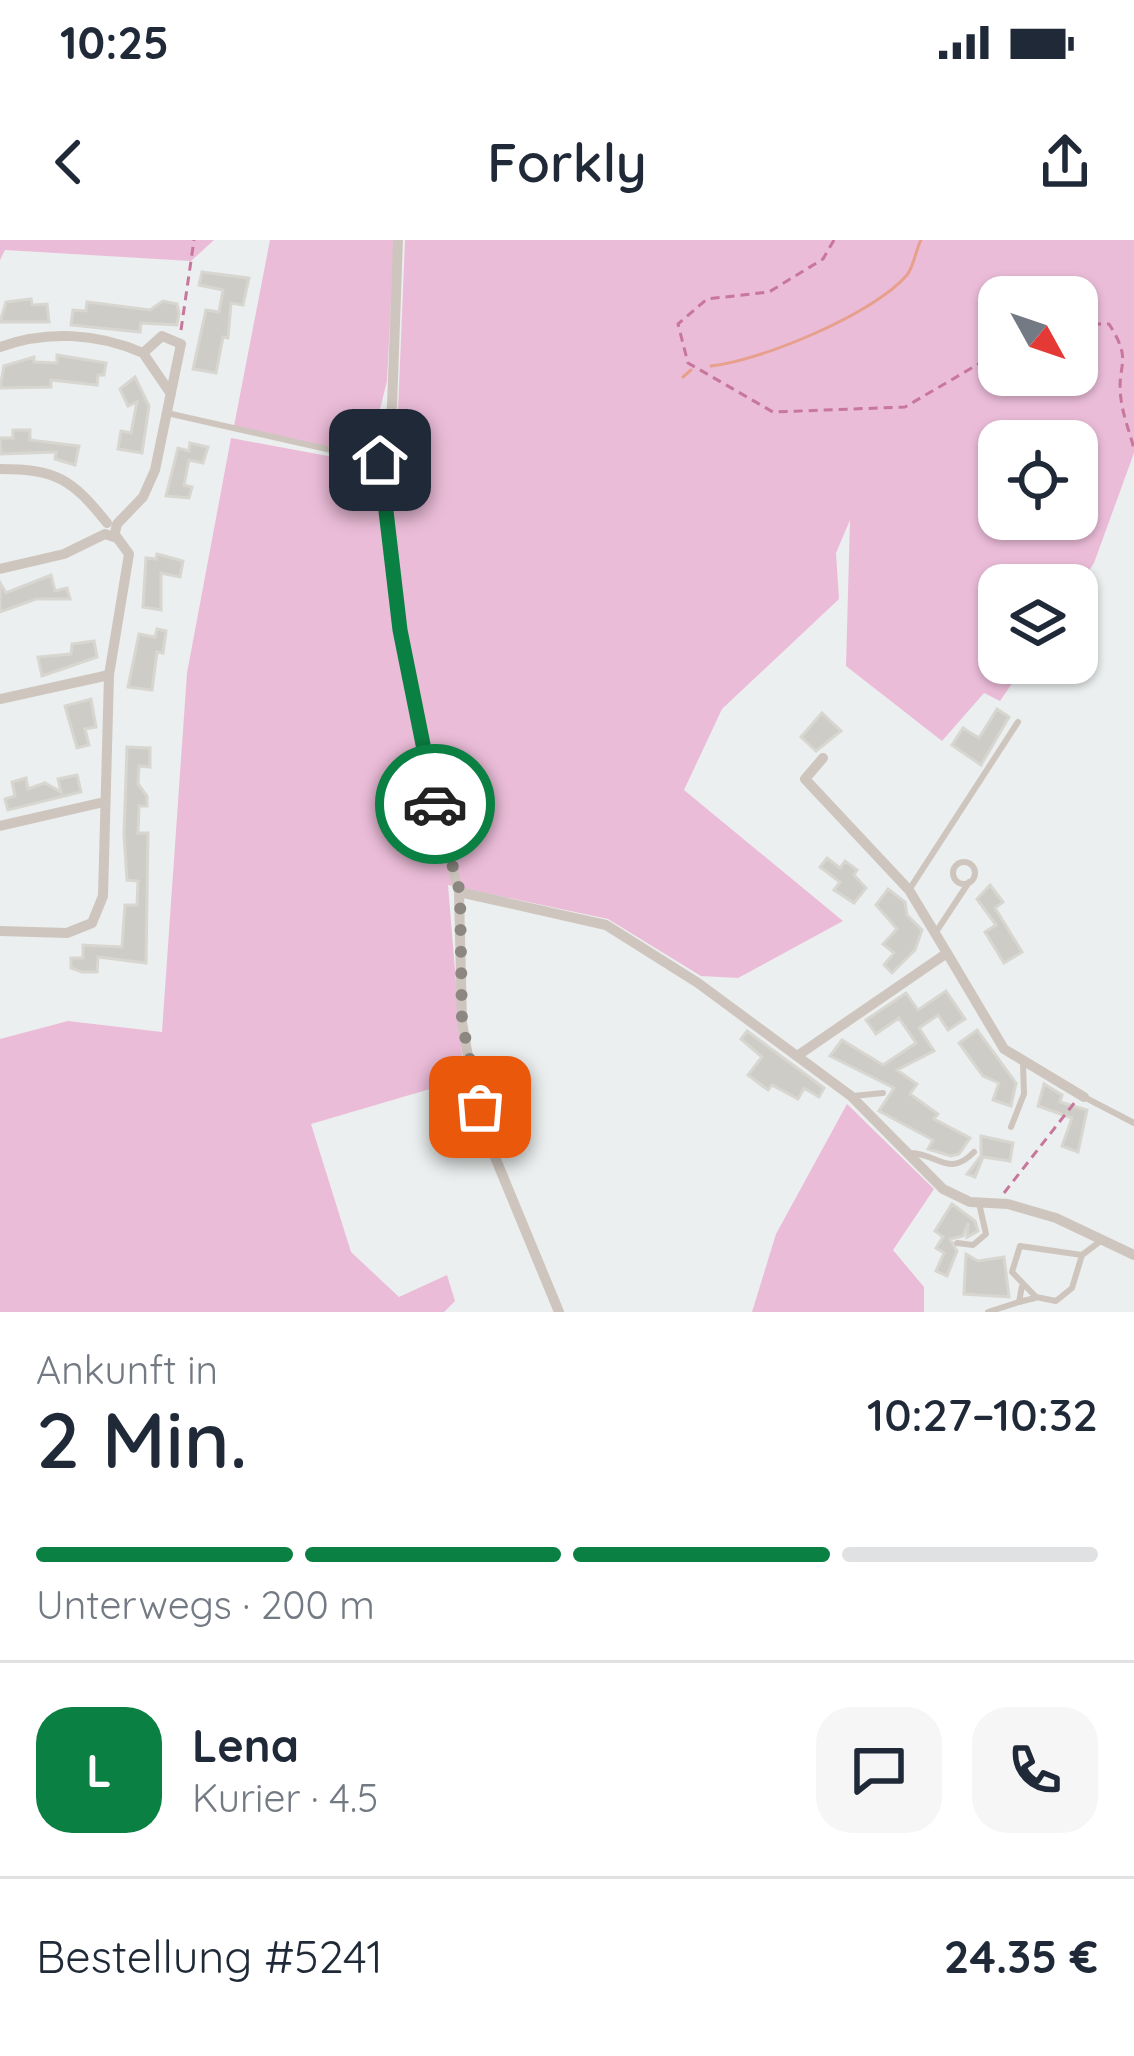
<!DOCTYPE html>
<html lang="de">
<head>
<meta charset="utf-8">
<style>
  body { margin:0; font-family:Quicksand,sans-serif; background:#f6f6f7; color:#1f2937; height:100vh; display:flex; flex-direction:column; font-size:45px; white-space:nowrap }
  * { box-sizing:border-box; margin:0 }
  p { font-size:39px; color:#747a83 }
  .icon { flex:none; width:66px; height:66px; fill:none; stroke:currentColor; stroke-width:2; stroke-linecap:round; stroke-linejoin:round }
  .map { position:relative; height:1072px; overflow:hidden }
  .details { display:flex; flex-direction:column; background:#fff; flex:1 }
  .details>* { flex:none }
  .needle { width:78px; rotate:130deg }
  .controls { position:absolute; left:978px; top:36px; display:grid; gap:24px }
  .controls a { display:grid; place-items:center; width:120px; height:120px; border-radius:24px; background:#fff; box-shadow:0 3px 9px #0004; font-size:60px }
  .pin { position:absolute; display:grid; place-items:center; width:102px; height:102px; color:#fff; margin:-51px; border-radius:24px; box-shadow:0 6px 18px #0006 }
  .courier { position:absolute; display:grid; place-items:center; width:120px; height:120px; margin:-60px; border:9px solid #0b8043; border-radius:50%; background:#fff; color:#222; box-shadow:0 3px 15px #0007 }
  .summary em { font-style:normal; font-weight:600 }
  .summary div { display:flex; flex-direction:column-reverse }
  .summary { display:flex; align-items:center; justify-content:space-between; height:204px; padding:0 36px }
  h1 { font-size:78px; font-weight:600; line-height:90px }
  .bar { display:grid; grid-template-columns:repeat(4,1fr); gap:18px 12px; align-content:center; height:144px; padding:0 36px }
  .bar i { height:15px; border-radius:9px; background:#e0e1e3 }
  .bar .on { background:#0b8043 }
  .bar p { grid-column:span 4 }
  .line { display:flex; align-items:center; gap:30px; padding:0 36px; border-top:3px solid #e0e1e3 }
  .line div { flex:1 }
  .round { display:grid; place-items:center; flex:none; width:126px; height:126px; border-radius:36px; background:#f6f6f7 }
  .status { display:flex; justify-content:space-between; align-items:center; height:84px; padding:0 60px; background:#fff; direction:ltr }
  .status svg { height:33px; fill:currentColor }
  header { display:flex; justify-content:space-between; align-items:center; height:156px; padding:0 36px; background:#fff; font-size:54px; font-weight:600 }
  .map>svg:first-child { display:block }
</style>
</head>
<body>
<div class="status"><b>10:25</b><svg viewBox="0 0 49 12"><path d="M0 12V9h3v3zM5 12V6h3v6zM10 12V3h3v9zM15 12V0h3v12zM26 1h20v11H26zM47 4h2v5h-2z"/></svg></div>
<header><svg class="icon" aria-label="back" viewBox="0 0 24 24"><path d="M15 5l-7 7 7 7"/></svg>Forkly<svg class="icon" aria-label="share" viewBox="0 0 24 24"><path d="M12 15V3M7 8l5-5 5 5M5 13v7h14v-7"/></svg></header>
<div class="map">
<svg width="1134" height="1072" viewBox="0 0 1134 1072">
  <rect width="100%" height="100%" fill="#ecefef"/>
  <path fill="#ebbcd8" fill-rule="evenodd" d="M 0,0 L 214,0 L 191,21 L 5,10 L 0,20 Z
    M 270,0 L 394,0 L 387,141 L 368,217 L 234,186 Z
    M 405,0 L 1134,0 L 1134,213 L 1094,323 L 1077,348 L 999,345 L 999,423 L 1026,423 L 1000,461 L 984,453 L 942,501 L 846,426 L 850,280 L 836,313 L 839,359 L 722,469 L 684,550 L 843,681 L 738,738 L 701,736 L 608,679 L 448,645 L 464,839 L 311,884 L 351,1012 L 399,1057 L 447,1035 L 455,1061 L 444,1072 L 0,1072 L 0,799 L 68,781 L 162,792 L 187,433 L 231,198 L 376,225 L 394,223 L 407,174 L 398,172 ZM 999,57 L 1077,57 L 1077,135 L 999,135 ZM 999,201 L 1077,201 L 1077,279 L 999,279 Z
    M 847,864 L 934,949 L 893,1010 L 924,1047 L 924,1072 L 752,1072 L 776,994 Z"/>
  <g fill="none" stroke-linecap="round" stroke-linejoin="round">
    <path stroke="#e6a08b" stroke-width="3" d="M 711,126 C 760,121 874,74 907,35 C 914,26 916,9 921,0
      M 683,137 L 691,130"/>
  </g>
  <path fill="#ceccc6" stroke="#d8d6d0" stroke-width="3" d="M 202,32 L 249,38 L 243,65 L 231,63 L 228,98 L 223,97 L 216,133 L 193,129 L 206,70 L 219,72 L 223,50 L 199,45 Z
    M 31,59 L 32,65 L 47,64 L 49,82 L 0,82 L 6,62 Z
    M 87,62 L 150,70 L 163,61 L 177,64 L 179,73 L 177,85 L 141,83 L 140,92 L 71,85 L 73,70 L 86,71 Z
    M 57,115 L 106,123 L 104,135 L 98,135 L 97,145 L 51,140 L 51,147 L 0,148 L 4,126 L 34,117 L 34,122 L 57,123 Z
    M 135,137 L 149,166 L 142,213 L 118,209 L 121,191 L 131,193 L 137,162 L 128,166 L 120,149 Z
    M 13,190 L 30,190 L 30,200 L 79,206 L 75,225 L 55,219 L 56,212 L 1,214 L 0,198 L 13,198 Z
    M 190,203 L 208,207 L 203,223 L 189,220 L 184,245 L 192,247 L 189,258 L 166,256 L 178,208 L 189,211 Z
    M 157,314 L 183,321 L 180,337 L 161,333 L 161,370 L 143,367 L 146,318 L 156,319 Z
    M 51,335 L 55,351 L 67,348 L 70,359 L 36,359 L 0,372 L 0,343 L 6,353 Z
    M 157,389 L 166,391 L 163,413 L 157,412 L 152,450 L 128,447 L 139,394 L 155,397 Z
    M 94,401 L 97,417 L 42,436 L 38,417 L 71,414 L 72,404 Z
    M 91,459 L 96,487 L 85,489 L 89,505 L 77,508 L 65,466 Z
    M 997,469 L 1009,477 L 981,525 L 952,505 L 963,488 L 979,498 Z
    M 822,473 L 841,491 L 816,511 L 801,497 Z
    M 127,507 L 150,508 L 150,527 L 139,526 L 138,544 L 147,556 L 147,566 L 139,566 L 138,593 L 148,593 L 146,723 L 98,717 L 97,732 L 82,732 L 71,728 L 71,718 L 83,718 L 83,705 L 122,707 L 125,665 L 137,665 L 138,641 L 127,640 L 124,595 Z
    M 77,535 L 81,552 L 8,570 L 5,559 L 15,556 L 12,542 L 26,538 L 28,549 L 45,543 L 61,552 L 58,539 Z
    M 827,618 L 840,628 L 845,621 L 857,630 L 854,635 L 866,648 L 854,663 L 834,650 L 840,642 L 820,627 Z
    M 990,645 L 1003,662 L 995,668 L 1022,712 L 1004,723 L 985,692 L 996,685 L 977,659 Z
    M 888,649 L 905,662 L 907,675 L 922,690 L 915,710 L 892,733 L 884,725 L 894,713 L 883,704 L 897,689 L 876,665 Z
    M 946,751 L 965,779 L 948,790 L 938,775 L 919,788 L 934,811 L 897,830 L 917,844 L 910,854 L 938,874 L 934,879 L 970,898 L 959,914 L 951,916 L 928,909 L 933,900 L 879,871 L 894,848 L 830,816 L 842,800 L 883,825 L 916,803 L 899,778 L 876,794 L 866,780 L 906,753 L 918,770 Z
    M 977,790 L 1016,843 L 1011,866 L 993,860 L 999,843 L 983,836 L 959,803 Z
    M 747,791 L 824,848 L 819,857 L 804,848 L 798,859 L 772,845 L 768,850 L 748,835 L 762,817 L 741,799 Z
    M 1044,844 L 1062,855 L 1060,862 L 1087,870 L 1078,912 L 1062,906 L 1072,878 L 1038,866 Z
    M 981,896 L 1013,903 L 1010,921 L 983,917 L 975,937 L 967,934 L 981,916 Z
    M 952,964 L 975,981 L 978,991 L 967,997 L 968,983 L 963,996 L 950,999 L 957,1011 L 947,1036 L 936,1031 L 944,1013 L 936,1008 L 943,997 L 935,991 Z
    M 966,1014 L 978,1021 L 1004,1017 L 1009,1057 L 964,1054 Z"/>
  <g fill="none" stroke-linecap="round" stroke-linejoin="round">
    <path stroke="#c7769c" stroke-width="3" stroke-dasharray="9 6" stroke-linecap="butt" d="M 834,0 L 823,19 L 769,52 L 707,59 L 678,84 L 688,123 L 773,172 L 905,167 L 999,112
      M 1077,84 L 1109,84 C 1134,123 1116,123 1121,159 C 1123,176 1130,193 1134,209
      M 181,90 L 194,0
      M 1004,953 L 1075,862"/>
    <path stroke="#cec6be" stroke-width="6" d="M 167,173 L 380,221
      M953 633a11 11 0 1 1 22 0a11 11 0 1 1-22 0Z
      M 909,650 L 1018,482
      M 936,692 L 969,642
      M 853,856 L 883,853
      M 1084,857 L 1134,883
      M 1011,887 L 1024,854 L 1023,824
      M 911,913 C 938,914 949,938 974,912
      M 957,1003 L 973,1005 L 986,994 L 979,963
      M 1082,1015 L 1072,1048 L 1056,1061 L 1036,1057 L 1012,1032 L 1020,1006 L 1082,1015 L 1102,1000
      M 1022,1046 L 1019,1062 L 1035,1058
      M 988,1072 L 1019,1062"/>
    <path stroke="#cec6be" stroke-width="10" d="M 398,0 L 392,166 L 380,221 L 400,390 L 426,533 L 459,652 L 462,782 L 470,828 L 490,905 L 559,1072
      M 0,107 C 46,90 98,93 143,113
      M 143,113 L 171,154
      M 0,229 C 56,229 72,239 107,283
      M 0,329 L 64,314 L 105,294 L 114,297 L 117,284 L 143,257 L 155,230 L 181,104 L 162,96 L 143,113
      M 0,459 L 109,435
      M 823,518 L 805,539 L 909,650 L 947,713
      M 0,586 L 104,562
      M 459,652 L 606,685 L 698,743 L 851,856 L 943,949 L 970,962 L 1008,964 L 1056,978 L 1134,1015
      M 0,691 L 67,693 L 92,683 L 103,656 L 109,435 L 129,314 L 116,296
      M 797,816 L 947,713 L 1004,809 L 1084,857"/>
  </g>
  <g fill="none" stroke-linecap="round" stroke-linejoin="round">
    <path stroke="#8c8781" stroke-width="12" stroke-dasharray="0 21.6" d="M 435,564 L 460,652 L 462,782 L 480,867"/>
    <path stroke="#0b8043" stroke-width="15" d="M 380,220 L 400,390 L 435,564"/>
  </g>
</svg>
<div class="controls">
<a><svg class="needle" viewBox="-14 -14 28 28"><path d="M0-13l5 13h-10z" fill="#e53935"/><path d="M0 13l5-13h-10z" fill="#747a83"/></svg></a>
<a><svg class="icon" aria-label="locate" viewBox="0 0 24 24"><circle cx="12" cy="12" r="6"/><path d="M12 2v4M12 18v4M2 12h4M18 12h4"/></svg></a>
<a><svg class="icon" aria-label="layers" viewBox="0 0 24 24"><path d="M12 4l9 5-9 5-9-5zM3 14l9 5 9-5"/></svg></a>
</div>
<div class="pin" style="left:480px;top:867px;background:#ea580c"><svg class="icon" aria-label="bag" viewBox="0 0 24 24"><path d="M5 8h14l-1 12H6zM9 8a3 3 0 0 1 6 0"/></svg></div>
<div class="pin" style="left:380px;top:220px;background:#1f2937"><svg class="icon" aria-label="home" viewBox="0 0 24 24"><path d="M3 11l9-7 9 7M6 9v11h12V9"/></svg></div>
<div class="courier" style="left:435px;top:564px"><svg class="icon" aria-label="car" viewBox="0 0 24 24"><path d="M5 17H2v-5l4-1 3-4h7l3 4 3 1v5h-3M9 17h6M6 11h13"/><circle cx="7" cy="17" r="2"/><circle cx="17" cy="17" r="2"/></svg></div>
</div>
<section class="details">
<div class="summary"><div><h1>2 Min.</h1><p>Ankunft in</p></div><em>10:27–10:32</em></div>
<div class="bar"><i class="on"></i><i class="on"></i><i class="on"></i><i></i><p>Unterwegs · 200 m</p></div>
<div class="line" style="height:216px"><b class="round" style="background:#0b8043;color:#fff">L</b><div><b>Lena</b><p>Kurier · 4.5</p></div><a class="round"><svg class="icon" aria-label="chat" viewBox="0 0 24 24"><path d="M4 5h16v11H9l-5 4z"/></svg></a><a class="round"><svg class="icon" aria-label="phone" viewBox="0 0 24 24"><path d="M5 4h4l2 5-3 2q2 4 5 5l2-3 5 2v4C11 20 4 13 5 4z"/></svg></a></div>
<div class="line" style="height:156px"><div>Bestellung #5241</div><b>24.35 €</b></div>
</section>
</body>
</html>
